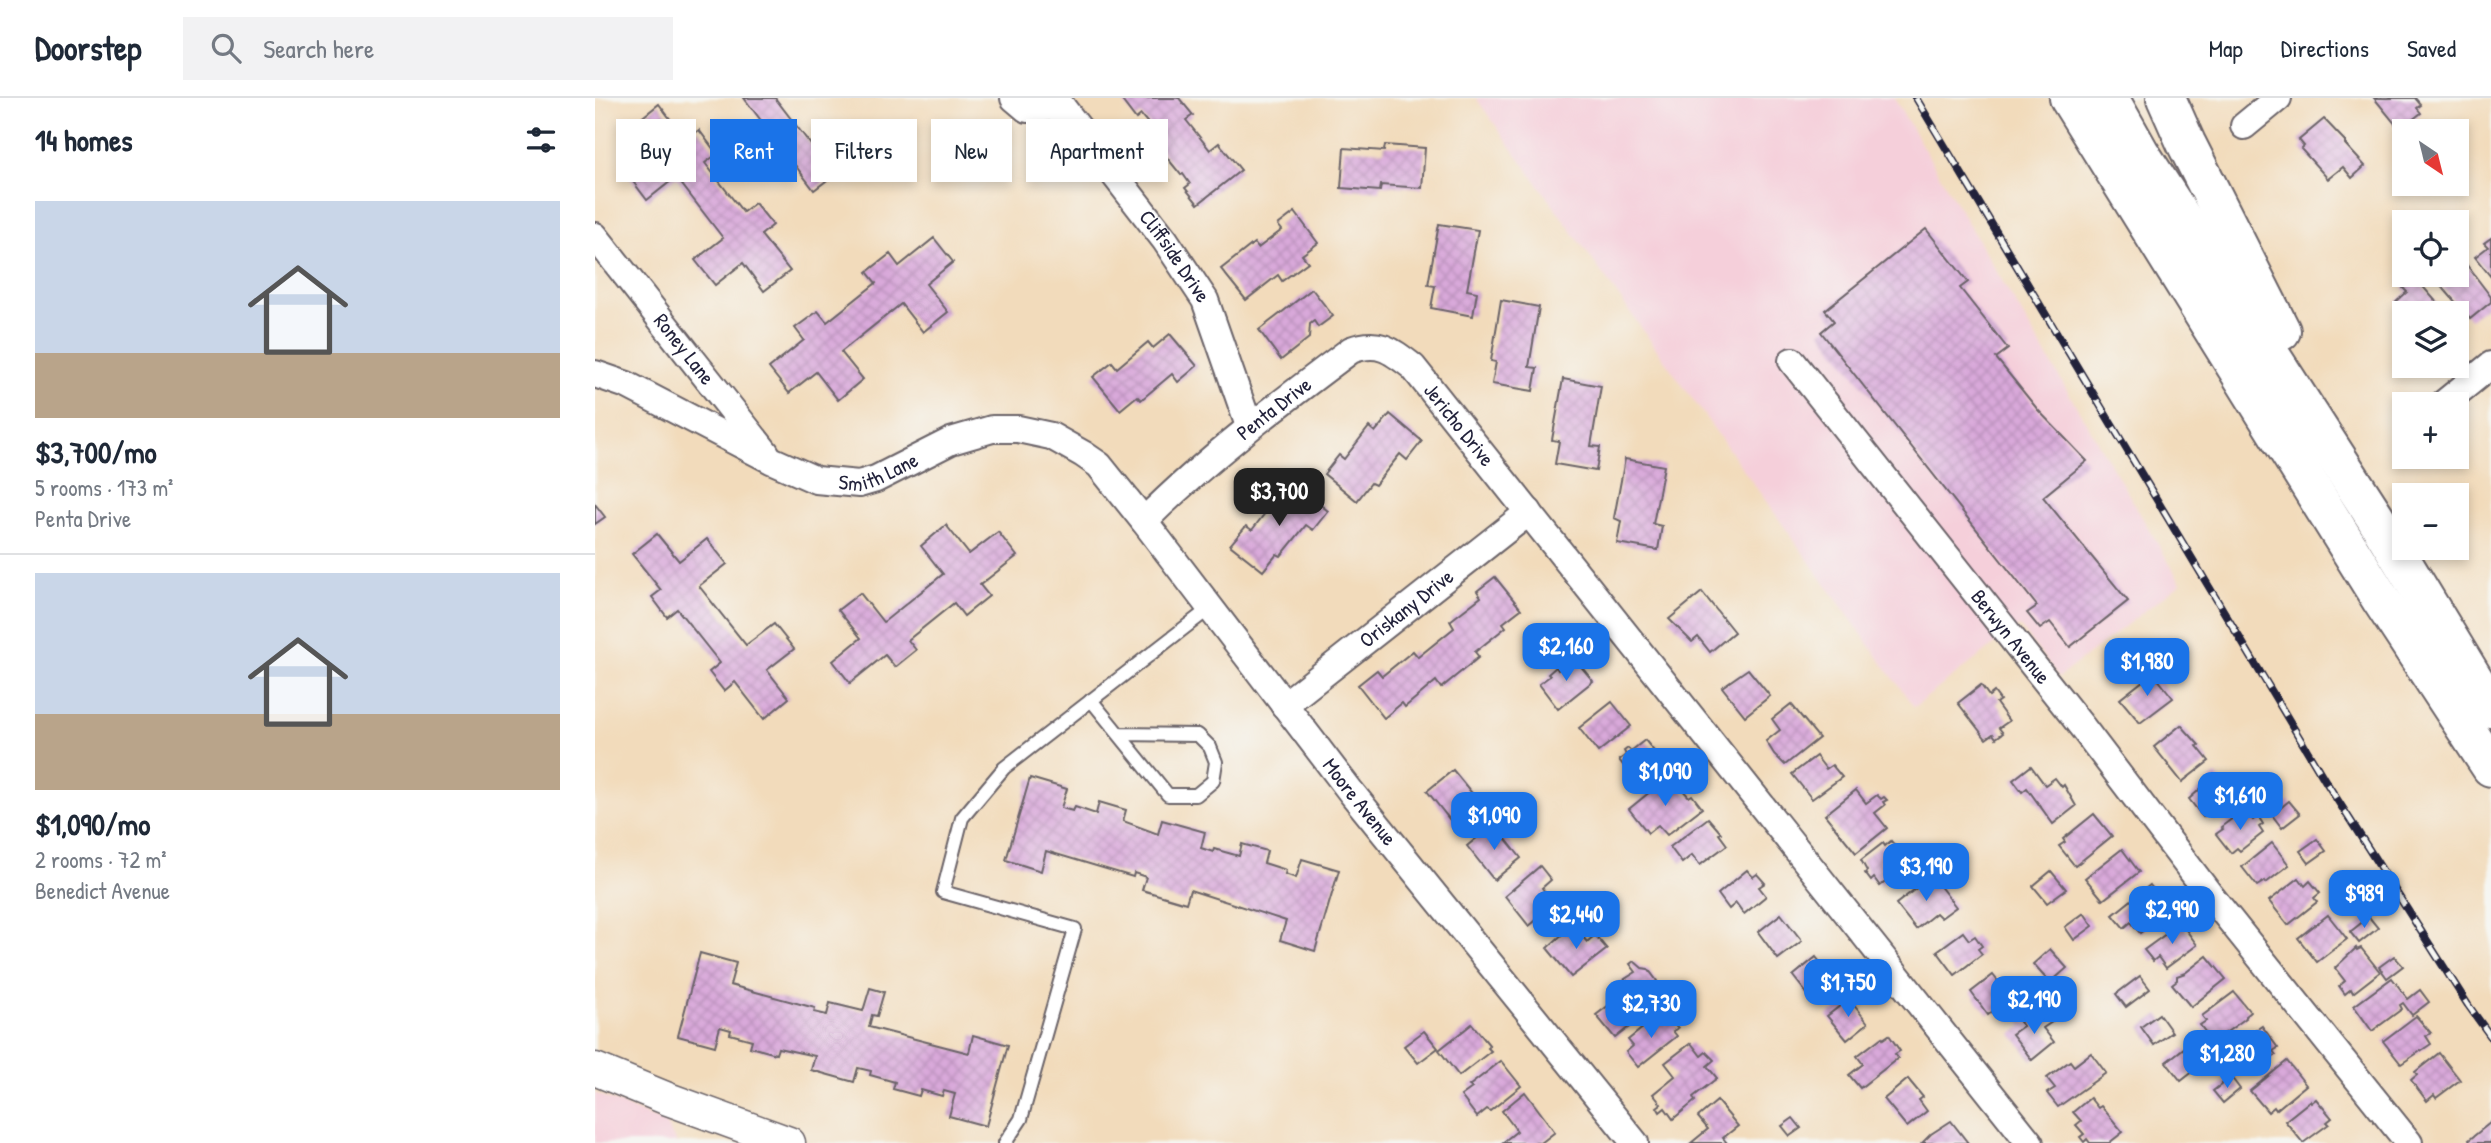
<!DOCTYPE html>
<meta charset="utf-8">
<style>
body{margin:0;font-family:"Patrick Hand",sans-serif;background:#f2f2f3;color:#1f2937;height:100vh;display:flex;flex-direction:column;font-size:26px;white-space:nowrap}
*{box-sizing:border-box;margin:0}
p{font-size:23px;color:#747a83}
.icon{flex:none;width:38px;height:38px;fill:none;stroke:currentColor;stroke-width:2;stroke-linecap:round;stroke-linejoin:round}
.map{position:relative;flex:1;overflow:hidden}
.drawer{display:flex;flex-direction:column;background:#fff;width:595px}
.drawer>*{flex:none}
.hud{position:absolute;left:21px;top:21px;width:665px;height:63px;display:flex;gap:14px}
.needle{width:46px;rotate:145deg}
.controls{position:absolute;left:1797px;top:21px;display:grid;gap:14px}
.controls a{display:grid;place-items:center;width:77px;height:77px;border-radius:0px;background:#fff;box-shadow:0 4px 10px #0003;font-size:35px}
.price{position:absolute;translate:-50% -60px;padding:0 16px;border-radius:14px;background:#1a73e8;color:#fff;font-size:23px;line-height:46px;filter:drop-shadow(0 2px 4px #0008)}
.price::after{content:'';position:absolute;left:50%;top:42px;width:21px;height:16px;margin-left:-10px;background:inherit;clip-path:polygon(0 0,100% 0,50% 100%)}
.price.active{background:#222;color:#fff}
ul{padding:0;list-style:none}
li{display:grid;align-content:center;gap:14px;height:371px;padding:0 35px}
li+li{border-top:2px solid #e0e1e3}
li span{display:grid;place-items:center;height:217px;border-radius:0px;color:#555}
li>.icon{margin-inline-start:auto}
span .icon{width:126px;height:126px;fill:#fffc;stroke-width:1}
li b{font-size:30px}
h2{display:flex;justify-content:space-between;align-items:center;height:84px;padding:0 35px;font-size:30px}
.chip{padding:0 24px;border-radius:0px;background:#fff;box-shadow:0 4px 10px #0003;font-size:24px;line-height:63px}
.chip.active{background:#1a73e8;color:#fff}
header{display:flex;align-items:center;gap:42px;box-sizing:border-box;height:98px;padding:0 35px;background:#fff;border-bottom:2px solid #e0e1e3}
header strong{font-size:33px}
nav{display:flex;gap:38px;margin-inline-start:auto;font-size:24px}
.search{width:490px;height:63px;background:#f2f2f3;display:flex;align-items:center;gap:18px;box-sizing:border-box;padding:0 24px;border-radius:0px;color:#747a83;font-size:26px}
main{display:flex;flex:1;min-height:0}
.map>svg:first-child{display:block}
.built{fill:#f5cfda}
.building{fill:url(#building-cross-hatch)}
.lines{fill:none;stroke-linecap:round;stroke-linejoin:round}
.service-casing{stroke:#6b6368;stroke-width:16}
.minor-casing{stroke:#6b6368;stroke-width:30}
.tertiary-casing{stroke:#6b6368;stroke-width:35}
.motorway-casing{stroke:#6b6368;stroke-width:42}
.service{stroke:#fff;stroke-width:12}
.minor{stroke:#fff;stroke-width:26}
.tertiary{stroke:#fff;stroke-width:32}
.motorway{stroke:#fff;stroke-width:38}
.rail-casing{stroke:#22223b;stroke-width:8}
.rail{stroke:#f6f6f2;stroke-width:5;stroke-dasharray:16;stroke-linecap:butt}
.labels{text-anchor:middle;stroke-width:5;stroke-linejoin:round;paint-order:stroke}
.street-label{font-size:21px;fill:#22223b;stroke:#f6f6f2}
</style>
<header>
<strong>Doorstep</strong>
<div class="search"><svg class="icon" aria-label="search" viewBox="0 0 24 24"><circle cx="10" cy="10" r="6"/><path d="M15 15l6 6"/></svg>Search here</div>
<nav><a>Map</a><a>Directions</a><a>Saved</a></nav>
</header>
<main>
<section class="drawer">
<h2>14 homes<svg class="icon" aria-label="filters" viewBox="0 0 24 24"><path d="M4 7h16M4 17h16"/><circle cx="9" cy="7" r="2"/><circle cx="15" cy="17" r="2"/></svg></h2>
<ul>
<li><span style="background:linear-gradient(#c9d6e8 70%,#b9a48a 0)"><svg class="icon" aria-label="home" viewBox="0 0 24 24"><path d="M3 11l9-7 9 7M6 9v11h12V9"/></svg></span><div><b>$3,700/mo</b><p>5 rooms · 173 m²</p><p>Penta Drive</p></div></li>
<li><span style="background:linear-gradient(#c9d6e8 65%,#b9a48a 0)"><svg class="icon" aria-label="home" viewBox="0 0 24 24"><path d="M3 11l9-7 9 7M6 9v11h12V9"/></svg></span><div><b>$1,090/mo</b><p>2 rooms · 72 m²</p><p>Benedict Avenue</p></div></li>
</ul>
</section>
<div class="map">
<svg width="1896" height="1045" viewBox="0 0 1896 1045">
<defs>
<pattern id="building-cross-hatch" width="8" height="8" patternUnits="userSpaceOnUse" patternTransform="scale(1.75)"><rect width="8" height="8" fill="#d9a9da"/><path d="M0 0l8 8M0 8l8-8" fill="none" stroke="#ba91bc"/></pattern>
</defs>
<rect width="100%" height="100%" fill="#f6f6f2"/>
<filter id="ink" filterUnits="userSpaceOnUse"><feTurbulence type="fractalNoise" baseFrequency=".0143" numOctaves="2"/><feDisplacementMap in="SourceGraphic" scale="14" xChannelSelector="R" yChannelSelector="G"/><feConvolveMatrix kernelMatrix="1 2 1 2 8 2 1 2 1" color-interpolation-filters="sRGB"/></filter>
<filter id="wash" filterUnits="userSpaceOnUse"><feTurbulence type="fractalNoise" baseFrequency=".00686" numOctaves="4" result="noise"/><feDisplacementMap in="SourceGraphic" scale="28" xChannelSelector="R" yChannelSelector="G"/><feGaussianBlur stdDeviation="1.57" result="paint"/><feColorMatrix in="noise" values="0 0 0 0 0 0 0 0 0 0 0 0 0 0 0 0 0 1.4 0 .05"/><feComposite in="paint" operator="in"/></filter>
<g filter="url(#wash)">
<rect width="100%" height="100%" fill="#f2dbbb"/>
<g class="built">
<polygon points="881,0 1299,0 1586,485 1464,579 1424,528 1319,609"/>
<polygon points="0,995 70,1025 82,1045 0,1045"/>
</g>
<g id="blocks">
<g class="building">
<polygon points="149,0 180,0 239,77 219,92"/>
<polygon points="525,0 584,0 598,17 591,22 615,52 624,45 646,72 603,106 590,90 595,86 588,76 586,77 560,45 566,41 546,17 541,21"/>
<polygon points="1779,0 1820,0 1826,7 1822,10 1826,15 1812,26 1808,22 1801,27"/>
<polygon points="64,6 91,42 104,32 122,56 110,65 148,114 160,105 178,127 166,137 195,173 169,193 148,165 120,187 100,162 128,140 81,79 52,102 33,77 61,54 39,26"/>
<polygon points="1729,21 1750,43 1750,46 1770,68 1757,80 1748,69 1733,81 1706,51 1709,48 1704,42"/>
<polygon points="790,47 830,50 827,90 786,87 785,93 746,90 749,50 789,53"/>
<polygon points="700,114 723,145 707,157 713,164 687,183 683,177 651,202 626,171 659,145 663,150 687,132 683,127"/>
<polygon points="844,126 883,132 872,192 882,194 878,218 836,210 840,188 833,187"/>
<polygon points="1331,131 1373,184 1365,190 1413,251 1401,260 1443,312 1492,363 1448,399 1533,503 1475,549 1455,524 1445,531 1432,515 1442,508 1226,234 1239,223 1230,212"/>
<polygon points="339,140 358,164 331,186 353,214 328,234 306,206 246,254 268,281 243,302 221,274 194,295 174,270 209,242 200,230 223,213 232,224 281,185 272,174 295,156 304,168"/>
<polygon points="1896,140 1896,179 1880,159 1893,149 1889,145"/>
<polygon points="1862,154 1896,199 1896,204 1875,221 1837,177 1862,177"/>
<polygon points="1816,183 1820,187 1824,184 1851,215 1810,215 1801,204 1812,194 1808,190"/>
<polygon points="717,191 738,218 723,229 719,223 715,226 714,240 686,262 664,232"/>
<polygon points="906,202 944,209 934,269 942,270 938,293 897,286 901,264 896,263"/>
<polygon points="575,236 602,268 583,284 577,276 546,302 542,298 525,312 498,279 517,264 522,270 553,244 558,250"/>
<polygon points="968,281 1006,288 996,348 1005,349 1001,373 960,366 964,343 957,342"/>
<polygon points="795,316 827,343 812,362 805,356 780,387 776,385 762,403 729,376 744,357 749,361 774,329 780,334"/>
<polygon points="1030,361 1069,368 1058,426 1067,428 1063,452 1022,445 1026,423 1019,420"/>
<polygon points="701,387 733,413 718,432 711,427 686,458 682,456 668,473 635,447 651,428 657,432 681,401 687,405"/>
<polygon points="0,406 10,419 0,426"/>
<polygon points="351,427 374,456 403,434 422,458 385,487 394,498 369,518 359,505 313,542 321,552 300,569 290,557 255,585 238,563 266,540 243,512 265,495 288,524 290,523 348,476 326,448"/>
<polygon points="62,436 84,463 112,441 132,466 104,488 151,547 179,526 199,551 172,572 194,600 169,621 140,584 129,593 114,574 125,565 82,511 72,519 57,499 66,492 37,456"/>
<polygon points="900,479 926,511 908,525 911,529 880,554 884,559 846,590 841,583 810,609 807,605 789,620 763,587 782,572 787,578 818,553 823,559 859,530 855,523 886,499 882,493"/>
<polygon points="1107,494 1139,534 1115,554 1103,539 1097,544 1074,521"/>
<polygon points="979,560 998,583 963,611 944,586 955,578 953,576 961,569 963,572"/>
<polygon points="1153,571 1175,598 1150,618 1127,589"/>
<polygon points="1558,575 1578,600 1545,625 1525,601"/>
<polygon points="1386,587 1394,598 1399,594 1405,602 1401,605 1414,623 1404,630 1408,635 1401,640 1398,636 1391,641 1363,605"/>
<polygon points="1017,604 1036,628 1003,654 984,630"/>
<polygon points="1196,606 1224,640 1190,667 1179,656 1171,643 1185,632 1177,621"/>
<polygon points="1586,627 1604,647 1602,648 1614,663 1587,684 1559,649"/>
<polygon points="1050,642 1071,668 1046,689 1024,662 1031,657 1029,653 1033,650 1036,653"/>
<polygon points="1221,658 1231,671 1237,667 1247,679 1217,701 1197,676"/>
<polygon points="1436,668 1450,687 1460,680 1467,689 1469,687 1481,708 1458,726 1432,690 1427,694 1418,682"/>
<polygon points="858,672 885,705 859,727 832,693"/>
<polygon points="1621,677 1629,687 1634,683 1639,689 1634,693 1640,699 1617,718 1614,714 1608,719 1594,701"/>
<polygon points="435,680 472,691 466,710 478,713 480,709 501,716 504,704 531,712 528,723 563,736 567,722 610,734 606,750 618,754 619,751 644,758 647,746 672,753 669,765 691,772 690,776 701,780 707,761 744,772 720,853 685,842 691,823 595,792 591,805 547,792 551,779 539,775 538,779 451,753 446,773 411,762"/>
<polygon points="1072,680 1083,692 1086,690 1094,699 1097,697 1107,710 1072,737 1063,727 1053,735 1034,711"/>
<polygon points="1261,692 1271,705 1282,697 1286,701 1289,699 1292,702 1288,704 1290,707 1280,715 1292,730 1261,755 1230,717"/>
<polygon points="1694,703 1705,716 1687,730 1677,717"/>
<polygon points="1650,711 1658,722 1663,718 1668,726 1664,729 1668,735 1645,753 1642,750 1636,755 1621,736 1628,731 1626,729"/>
<polygon points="1499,716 1517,738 1480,768 1464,748 1470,744 1468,741"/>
<polygon points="1113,720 1126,735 1124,736 1132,747 1105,767 1097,757 1087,765 1075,749"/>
<polygon points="899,726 926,760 899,782 872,748"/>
<polygon points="1722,741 1731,753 1714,765 1705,753"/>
<polygon points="1296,743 1305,754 1298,758 1308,771 1285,788 1279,780 1276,783 1270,775 1272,773 1266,762 1288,745 1290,748"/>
<polygon points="1677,745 1694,767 1671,785 1670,783 1662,788 1647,769"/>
<polygon points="1527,751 1544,774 1508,802 1490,780"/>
<polygon points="945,768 956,782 947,790 960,807 934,828 910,798"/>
<polygon points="1152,772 1158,779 1162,776 1170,785 1164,789 1171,798 1149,816 1141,805 1134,811 1123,796"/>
<polygon points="1456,773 1471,791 1452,805 1438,788"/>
<polygon points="1337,778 1361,809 1346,820 1341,815 1321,831 1301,806"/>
<polygon points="1704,780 1710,788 1715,783 1725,795 1719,800 1722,804 1693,827 1674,803"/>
<polygon points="1555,787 1574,811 1545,835 1536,824 1529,830 1518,817"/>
<polygon points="1489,815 1498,828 1479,842 1470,829"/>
<polygon points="1186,816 1207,843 1183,861 1163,834"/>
<polygon points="1733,817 1752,841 1722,864 1703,840"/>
<polygon points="1774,819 1783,830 1764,845 1755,834"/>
<polygon points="1586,825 1602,847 1571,870 1563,859 1558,863 1549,852"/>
<polygon points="978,827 992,844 1000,837 1012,851 976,879 952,850"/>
<polygon points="1368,834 1374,842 1380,838 1387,848 1383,851 1387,856 1360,877 1342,853"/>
<polygon points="1761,850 1762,852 1766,850 1785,874 1758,895 1756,891 1750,896 1744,888 1750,883 1740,870"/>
<polygon points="1455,851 1472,870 1455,885 1438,866"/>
<polygon points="105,855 141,865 135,887 220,910 219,914 232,917 235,905 268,913 275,890 289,894 282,918 277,917 274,929 374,955 378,937 413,947 391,1028 354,1018 360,996 349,993 347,998 326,992 324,998 298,991 300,984 275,977 276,973 263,970 259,984 216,972 220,958 183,950 181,956 155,949 157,942 135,936 136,932 125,929 120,948 83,938"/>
<polygon points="1612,858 1631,881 1596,909 1577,886 1582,882 1582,878 1590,875"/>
<polygon points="1799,858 1808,868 1792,880 1784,869"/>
<polygon points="1221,859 1241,884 1217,902 1198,878"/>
<polygon points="1039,863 1047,870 1053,871 1062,883 1060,885 1063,889 1059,892 1067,903 1020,940 1001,917 1022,901 1014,891 1041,874 1035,866"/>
<polygon points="1398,877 1410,892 1415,888 1420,894 1410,904 1412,907 1402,915 1399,912 1393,917 1376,894"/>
<polygon points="1545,878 1555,891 1531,909 1521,896"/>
<polygon points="1797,880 1813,901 1825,892 1834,904 1817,917 1808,905 1805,907 1807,911 1777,933 1759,908"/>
<polygon points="1639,894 1655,914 1650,918 1651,920 1618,944 1605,927 1611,923 1607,918"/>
<polygon points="1254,901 1273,925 1252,942 1232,918"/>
<polygon points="1450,915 1457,924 1448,930 1459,944 1437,962 1417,936 1428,928 1425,924 1429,921 1432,925"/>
<polygon points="1065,916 1071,924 1075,921 1083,930 1078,933 1082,938 1043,969 1031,954 1038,948 1033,942"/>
<polygon points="1564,916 1577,934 1559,947 1546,929"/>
<polygon points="1821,918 1836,935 1831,938 1836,946 1806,966 1788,943"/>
<polygon points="877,926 895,948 893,950 896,953 864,978 844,952"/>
<polygon points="1667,928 1683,950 1678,953 1681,957 1655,976 1651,970 1645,974 1638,966 1643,962 1635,950"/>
<polygon points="829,933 843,950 823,965 809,948"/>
<polygon points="1294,937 1305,953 1300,956 1303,960 1265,990 1254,977 1268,966 1262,958 1287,939 1288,941"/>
<polygon points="1096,945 1106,958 1111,954 1119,962 1112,968 1122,980 1098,999 1100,1003 1078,1021 1070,1010 1065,1014 1062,1009 1066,1006 1058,996 1080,978 1070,965"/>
<polygon points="1589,950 1604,969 1586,983 1571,964"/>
<polygon points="1496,955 1511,975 1463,1009 1452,995 1460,990 1452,980 1475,963 1479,968"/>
<polygon points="1844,955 1865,982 1841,1000 1839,997 1832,1003 1816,982 1822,977 1820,974"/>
<polygon points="906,963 926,988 895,1013 892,1011 882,1019 866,998 877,990 874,988"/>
<polygon points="1692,963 1711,987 1681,1012 1679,1009 1673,1014 1655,993"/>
<polygon points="1636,979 1645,991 1628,1005 1618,993"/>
<polygon points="1313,981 1328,999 1324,1002 1332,1013 1312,1029 1289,1001"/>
<polygon points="930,994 960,1034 946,1045 907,1045 922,1033 907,1013"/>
<polygon points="1495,1000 1503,1010 1506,1008 1528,1034 1514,1045 1495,1045 1492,1041 1489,1044 1485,1039 1489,1036 1481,1027 1486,1023 1478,1014"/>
<polygon points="1721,1001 1737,1020 1732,1024 1734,1026 1708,1045 1690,1023 1715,1003 1716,1005"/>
<polygon points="1122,1003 1143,1028 1128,1040 1132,1045 1096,1045 1113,1031 1103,1019"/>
<polygon points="1198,1020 1206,1030 1195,1038 1187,1028"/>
<polygon points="1356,1023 1373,1045 1327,1045 1336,1036"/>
<polygon points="1896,1024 1896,1045 1876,1045 1874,1042"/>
</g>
</g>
</g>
<g filter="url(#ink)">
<use href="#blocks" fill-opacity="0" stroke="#6b6368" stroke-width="2"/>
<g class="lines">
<defs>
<g id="service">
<polyline points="496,602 573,697 601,697 618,683 621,664 615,649 603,637 524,636"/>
<polyline points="410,1045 426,1021 480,831 348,794 367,720 409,670 615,510"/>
</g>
<g id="minor">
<polyline points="419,0 432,11 467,9"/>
<path id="s1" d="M467 9 570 142 610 202 654 328"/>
<polyline points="1649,28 1683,0"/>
<path id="s2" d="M0 138 171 355"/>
<path id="s3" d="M1197 263 1488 630 1615 797 1814 1045"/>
<path id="s4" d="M0 276 32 287 176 362 221 382 264 386 281 381 356 343 397 331H423L456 338 488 356 504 367 549 423 756 694 1040 1045"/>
<polyline points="1848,306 1896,267"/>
<path id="s5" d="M549 423C613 359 684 306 756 252 784 242 796 252 818 269L1435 1045"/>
<path id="s6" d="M689 607 934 414"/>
</g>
<polyline id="tertiary" points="0,971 73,1001 194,1045"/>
<g id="motorway">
<polyline points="1474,0 1785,500 1896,669"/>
<polyline points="1514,0 1545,55 1780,419 1896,610"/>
<polyline points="1571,0 1591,45 1686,233"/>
</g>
</defs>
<use href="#service" class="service-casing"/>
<use href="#minor" class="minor-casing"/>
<use href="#tertiary" class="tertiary-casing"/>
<use href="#motorway" class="motorway-casing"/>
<use href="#service" class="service"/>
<use href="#minor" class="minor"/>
<use href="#tertiary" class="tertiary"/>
<use href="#motorway" class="motorway"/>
<defs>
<polyline id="rail" points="1321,0 1731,684 1873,907 1896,939"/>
</defs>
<use href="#rail" class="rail-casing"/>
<use href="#rail" class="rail"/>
</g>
</g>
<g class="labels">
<g class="street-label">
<text dy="7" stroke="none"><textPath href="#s1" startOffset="187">Cliffside Drive</textPath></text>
<text dy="7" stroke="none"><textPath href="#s2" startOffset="144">Roney Lane</textPath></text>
<text dy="7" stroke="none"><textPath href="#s5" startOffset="172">Penta Drive</textPath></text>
<text dy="7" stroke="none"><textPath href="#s5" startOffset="411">Jericho Drive</textPath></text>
<text dy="7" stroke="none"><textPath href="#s4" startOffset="310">Smith Lane</textPath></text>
<text dy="7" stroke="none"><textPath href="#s6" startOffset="156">Oriskany Drive</textPath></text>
<text dy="7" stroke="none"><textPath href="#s3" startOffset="352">Berwyn Avenue</textPath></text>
<text dy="7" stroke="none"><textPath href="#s4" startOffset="975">Moore Avenue</textPath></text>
</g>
</g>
</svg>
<div class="controls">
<a><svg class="needle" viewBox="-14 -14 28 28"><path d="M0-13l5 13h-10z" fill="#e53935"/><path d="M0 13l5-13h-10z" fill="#747a83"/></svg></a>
<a><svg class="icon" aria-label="locate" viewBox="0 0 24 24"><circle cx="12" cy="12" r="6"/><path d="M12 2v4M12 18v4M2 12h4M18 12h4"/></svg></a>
<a><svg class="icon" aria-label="layers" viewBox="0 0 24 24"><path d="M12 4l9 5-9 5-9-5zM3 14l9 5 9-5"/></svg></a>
<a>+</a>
<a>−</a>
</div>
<b class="price active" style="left:684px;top:430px">$3,700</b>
<b class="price" style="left:971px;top:585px">$2,160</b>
<b class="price" style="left:1552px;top:600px">$1,980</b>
<b class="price" style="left:1070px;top:710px">$1,090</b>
<b class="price" style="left:1645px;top:734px">$1,610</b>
<b class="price" style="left:899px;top:754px">$1,090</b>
<b class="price" style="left:1331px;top:805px">$3,190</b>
<b class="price" style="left:1769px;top:832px">$989</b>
<b class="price" style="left:1577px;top:848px">$2,990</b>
<b class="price" style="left:981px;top:853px">$2,440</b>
<b class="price" style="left:1253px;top:921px">$1,750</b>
<b class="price" style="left:1439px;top:938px">$2,190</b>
<b class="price" style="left:1056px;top:942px">$2,730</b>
<b class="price" style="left:1632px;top:992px">$1,280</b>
<div class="hud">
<a class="chip">Buy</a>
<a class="chip active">Rent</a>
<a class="chip">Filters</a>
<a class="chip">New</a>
<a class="chip">Apartment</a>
</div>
</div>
</main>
